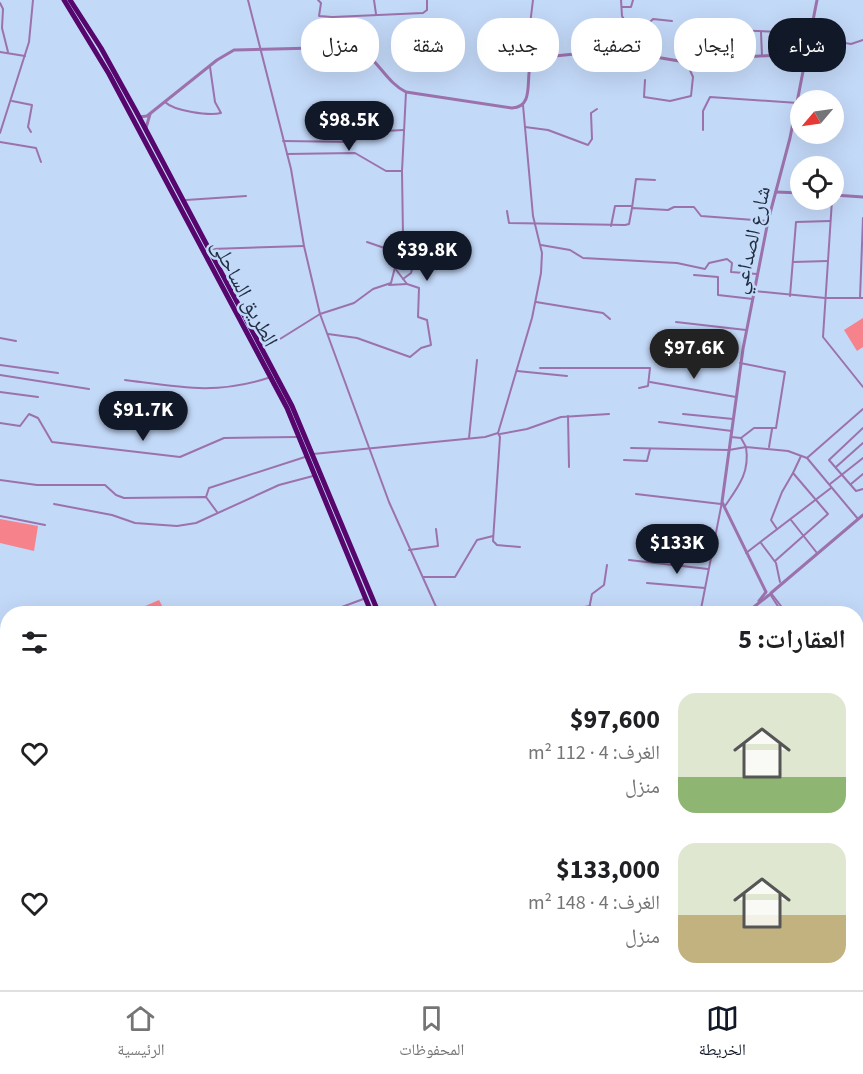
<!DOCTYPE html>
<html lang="ar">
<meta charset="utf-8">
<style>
body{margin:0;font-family:"Source Sans 3","Noto Naskh Arabic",sans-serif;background:#f6f6f6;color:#202124;direction:rtl;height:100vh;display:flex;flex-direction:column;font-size:22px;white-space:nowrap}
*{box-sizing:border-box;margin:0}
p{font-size:20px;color:#757577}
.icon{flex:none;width:33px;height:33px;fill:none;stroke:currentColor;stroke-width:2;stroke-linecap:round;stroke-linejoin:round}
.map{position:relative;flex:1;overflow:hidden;direction:ltr}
.side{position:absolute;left:0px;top:606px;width:864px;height:384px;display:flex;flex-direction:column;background:#fff;border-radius:24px 24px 0 0;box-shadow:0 6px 24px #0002;direction:rtl}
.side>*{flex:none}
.banner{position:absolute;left:18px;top:18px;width:828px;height:54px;direction:rtl;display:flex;gap:12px}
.needle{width:39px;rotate:241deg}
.controls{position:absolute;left:790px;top:90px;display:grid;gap:12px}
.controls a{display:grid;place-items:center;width:54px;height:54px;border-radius:50%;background:#fff;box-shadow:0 6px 24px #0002;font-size:30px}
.price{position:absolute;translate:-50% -51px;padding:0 14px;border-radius:21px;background:#111827;color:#fff;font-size:20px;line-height:39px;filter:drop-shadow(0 2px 3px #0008)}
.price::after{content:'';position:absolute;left:50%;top:36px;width:18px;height:14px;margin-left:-9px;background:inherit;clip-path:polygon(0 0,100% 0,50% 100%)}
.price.current{background:#222;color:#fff}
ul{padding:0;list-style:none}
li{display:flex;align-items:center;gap:18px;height:150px;padding:0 18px}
li span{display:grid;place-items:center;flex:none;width:168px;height:120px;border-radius:18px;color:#555}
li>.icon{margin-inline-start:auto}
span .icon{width:72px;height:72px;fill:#fffc;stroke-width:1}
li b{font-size:26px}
h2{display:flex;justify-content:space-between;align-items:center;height:72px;padding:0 18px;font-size:26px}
.chip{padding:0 21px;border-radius:24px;background:#fff;box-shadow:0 6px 24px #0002;font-size:21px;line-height:54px}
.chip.current{background:#111827;color:#fff}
.dock{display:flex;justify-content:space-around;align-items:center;height:84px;border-top:2px solid #e0e0e0;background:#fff;font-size:16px;color:#757577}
.dock a{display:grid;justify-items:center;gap:3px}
.dock .current{color:#111827}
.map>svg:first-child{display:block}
.built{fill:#b3cbed}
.grass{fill:#f6828b}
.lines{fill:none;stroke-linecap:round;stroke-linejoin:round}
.minor{stroke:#9c72ad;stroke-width:2}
.tertiary{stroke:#9c72ad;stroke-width:3}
.trunk{stroke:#56066c;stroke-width:5}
.labels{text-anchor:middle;stroke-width:5;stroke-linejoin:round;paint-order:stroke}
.street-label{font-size:21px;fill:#212f43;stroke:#c3d9f8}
</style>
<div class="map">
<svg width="863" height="990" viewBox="0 0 863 990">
<rect width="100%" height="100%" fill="#c3d9f8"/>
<polygon class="built" points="365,983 365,982 511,983 510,990 367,990"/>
<g class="grass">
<polygon points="863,318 863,347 857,351 844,330"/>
<polygon points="0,519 38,526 34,551 0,543"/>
<polygon points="159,600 166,613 141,613 143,607"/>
</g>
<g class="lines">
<g class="minor">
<polyline points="248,0 291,169 304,246 320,314 389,502 437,609"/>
<polyline points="318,0 321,3 319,16 332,17"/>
<polyline points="374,0 376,14"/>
<polyline points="621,0 622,16 629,28 632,52"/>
<polyline points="0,3 3,9 2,28 8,52"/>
<polyline points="622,7 631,7 633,0"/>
<polyline points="627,22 646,26 642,54"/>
<polyline points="503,23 502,39 528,45"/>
<polyline points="646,26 653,19 672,21"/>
<polyline points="761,32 762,56"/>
<polyline points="810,37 851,44 863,40"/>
<polyline points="336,47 333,17 423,13 427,10 427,0"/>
<polyline points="0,52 25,56"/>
<path d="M733 58C730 49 724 38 732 30L810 33"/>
<polyline points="529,66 527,49 533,0"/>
<polyline points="645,80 644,97 670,101 691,96 693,77 686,61"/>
<polyline points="12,101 32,105 28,127 31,132"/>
<path d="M165 102C174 111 209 116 221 113L215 102 210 67"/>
<polyline points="525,127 548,130 588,145 592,139 591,113 597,109"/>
<polyline points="703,130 703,111 710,97 798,103"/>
<polyline points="0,133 29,42 33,0"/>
<polyline points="283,141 354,142 363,132 404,130"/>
<polyline points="0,142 36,148 41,162"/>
<polyline points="287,154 355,153 386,171 402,171"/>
<polyline points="186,200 246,196"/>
<polyline points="832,200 823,337 863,387"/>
<polyline points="632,208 636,179 655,180"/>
<polyline points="507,211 509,223 625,225 629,224 632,208 668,210 674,207 694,207 701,216 768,221"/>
<polyline points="611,226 615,206 631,206"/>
<polyline points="367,242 399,253"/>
<polyline points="541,245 570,250 583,258 677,263 705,269 709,263 727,259 732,263 731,272 757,274"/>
<polyline points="211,249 304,246"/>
<polyline points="793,262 828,261"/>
<polyline points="694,275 718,277 718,295 753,299"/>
<polyline points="403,279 411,273 416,254 423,252 435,237"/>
<polyline points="389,285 407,284"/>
<polyline points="754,291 825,298 863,298"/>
<polyline points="790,296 796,222 830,221"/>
<polyline points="860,298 863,218"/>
<polyline points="536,302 603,313 610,319"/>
<polyline points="676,322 746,330"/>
<polyline points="328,334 357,338 410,357 421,348 431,345 427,320 418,317 419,288 407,284 394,267"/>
<polyline points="0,338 16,341"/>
<polyline points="264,349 320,314 354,303 373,289 391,283 403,236 402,171 406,92"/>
<polyline points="740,363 785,372 776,428 754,428 741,438"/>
<polyline points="0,365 58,373"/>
<polyline points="540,368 650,368 648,386 639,388"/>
<polyline points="517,371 567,376"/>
<polyline points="0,375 89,389"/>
<path d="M125 380C179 387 215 395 268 378"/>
<polyline points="650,382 736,397"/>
<polyline points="0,392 38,397"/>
<polyline points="683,414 733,419"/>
<polyline points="568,416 569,467"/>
<polyline points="659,422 732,431"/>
<polyline points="0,423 20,426 29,414 38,418 52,442 180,457 224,438 297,437"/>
<polyline points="863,428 829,460 856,491 863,489"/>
<polyline points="498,433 500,437 493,541 497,545 520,547"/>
<polyline points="500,434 527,429 561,417 609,414"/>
<polyline points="731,437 741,438 746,447 788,451 807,458 858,519"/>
<polyline points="469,438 477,360"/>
<polyline points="769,447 772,429"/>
<path d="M631 448 729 450 746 447C750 472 739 486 725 506"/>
<polyline points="313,454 485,437 498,433 532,318 541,273 542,253 533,216 523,105"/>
<polyline points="807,458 863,409"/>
<polyline points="624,460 647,461 650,449"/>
<polyline points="836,467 863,443"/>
<polyline points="0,480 37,485 105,485 116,495 124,498 206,497 217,512"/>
<polyline points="830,484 863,458"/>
<polyline points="851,484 863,474"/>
<polyline points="636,494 721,504"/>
<polyline points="206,497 209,488 305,457"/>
<polyline points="54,504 112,515 135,523 177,526 196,523 279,485 313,476"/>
<polyline points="0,516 45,525"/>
<polyline points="791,520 817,553"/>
<polyline points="777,529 771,520 782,492 793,473"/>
<polyline points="642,532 713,539"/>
<polyline points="761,543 776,563 780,582"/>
<polyline points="409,550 438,546 436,529"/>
<polyline points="746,553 831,488"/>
<polyline points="629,560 708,569"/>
<polyline points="775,561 828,514 793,473 801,456"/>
<polyline points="423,577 455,577 477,540 493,536"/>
<polyline points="647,583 705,588"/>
<polyline points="771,593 787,614"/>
<polyline points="770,594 783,614"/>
<polyline points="323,614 366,598"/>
<polyline points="409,614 437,609 475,614"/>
<polyline points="570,614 574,609 590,606"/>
<polyline points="588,614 592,594 604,585 607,565"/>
<polyline points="700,614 722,502"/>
<polyline points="856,696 863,703"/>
<polyline points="856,702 863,708"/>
<polyline points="0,814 8,844"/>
<polyline points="856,888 863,879"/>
<polyline points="856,955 862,957"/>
<polyline points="784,990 789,982"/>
</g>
<g class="tertiary">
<path d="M139 117 147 116 217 60 234 50 355 47C376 55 385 82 406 92L512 108C535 107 525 78 531 63L545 57 614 50 679 61 795 54 807 56"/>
<polyline points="146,128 150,114"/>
<polyline points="776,192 801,193"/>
<polyline points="834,195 863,197"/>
<polyline points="771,593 863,515"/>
<polyline points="759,601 766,592 722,502 743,349 768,221 790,138 817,0"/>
<polyline points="745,614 769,595"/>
<polyline points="0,930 8,932"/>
<polyline points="109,982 121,990"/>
<polyline points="117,982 128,990"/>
<polyline points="630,990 631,982"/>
</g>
<g class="trunk">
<polyline points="64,0 109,74 287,408 372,614"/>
<polyline points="70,0 101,48 137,113 292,406 379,614"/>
<polyline points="520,990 521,982"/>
<polyline points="526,990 526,982"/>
</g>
</g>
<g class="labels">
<g class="street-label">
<text transform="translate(751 240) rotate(-77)" y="7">شارع الصداعي</text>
<text transform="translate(245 293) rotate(62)" y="7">الطريق الساحلى</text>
</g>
</g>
</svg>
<div class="controls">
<a><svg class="needle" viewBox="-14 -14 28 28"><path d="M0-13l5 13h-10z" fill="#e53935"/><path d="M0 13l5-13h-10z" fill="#757577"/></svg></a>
<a><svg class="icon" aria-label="locate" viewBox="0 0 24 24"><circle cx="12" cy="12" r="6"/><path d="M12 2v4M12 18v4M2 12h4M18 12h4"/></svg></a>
</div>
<b class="price" style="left:349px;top:152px">$98.5K</b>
<b class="price" style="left:427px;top:282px">$39.8K</b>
<b class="price current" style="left:694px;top:380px">$97.6K</b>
<b class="price" style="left:143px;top:442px">$91.7K</b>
<b class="price" style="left:677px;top:575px">$133K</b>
<div class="banner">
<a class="chip current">شراء</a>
<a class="chip">إيجار</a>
<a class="chip">تصفية</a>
<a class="chip">جديد</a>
<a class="chip">شقة</a>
<a class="chip">منزل</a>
</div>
<section class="side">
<h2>العقارات: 5<svg class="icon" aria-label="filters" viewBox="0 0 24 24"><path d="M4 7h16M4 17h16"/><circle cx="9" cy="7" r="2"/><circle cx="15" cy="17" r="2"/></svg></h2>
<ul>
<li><span style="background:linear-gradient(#dfe7d0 70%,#8fb573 0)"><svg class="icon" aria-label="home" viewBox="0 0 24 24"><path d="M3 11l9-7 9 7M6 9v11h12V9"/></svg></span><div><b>$97,600</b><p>الغرف: 4 · 112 m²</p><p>منزل</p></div><svg class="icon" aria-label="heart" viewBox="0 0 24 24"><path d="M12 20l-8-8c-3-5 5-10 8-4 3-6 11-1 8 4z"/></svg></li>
<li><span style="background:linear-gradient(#dfe7d0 60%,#c2b280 0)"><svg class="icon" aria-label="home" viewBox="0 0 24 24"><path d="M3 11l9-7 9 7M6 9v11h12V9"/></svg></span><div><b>$133,000</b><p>الغرف: 4 · 148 m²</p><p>منزل</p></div><svg class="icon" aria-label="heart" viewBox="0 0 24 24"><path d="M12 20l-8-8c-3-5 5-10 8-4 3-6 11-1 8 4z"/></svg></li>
</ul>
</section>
</div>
<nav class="dock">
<a class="current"><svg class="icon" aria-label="map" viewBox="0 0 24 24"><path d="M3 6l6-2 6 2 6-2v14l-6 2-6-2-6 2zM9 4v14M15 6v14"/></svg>الخريطة</a>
<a><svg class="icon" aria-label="saved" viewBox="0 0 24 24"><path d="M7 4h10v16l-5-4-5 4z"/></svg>المحفوظات</a>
<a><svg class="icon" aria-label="home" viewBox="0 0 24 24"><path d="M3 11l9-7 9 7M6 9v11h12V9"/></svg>الرئيسية</a>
</nav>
